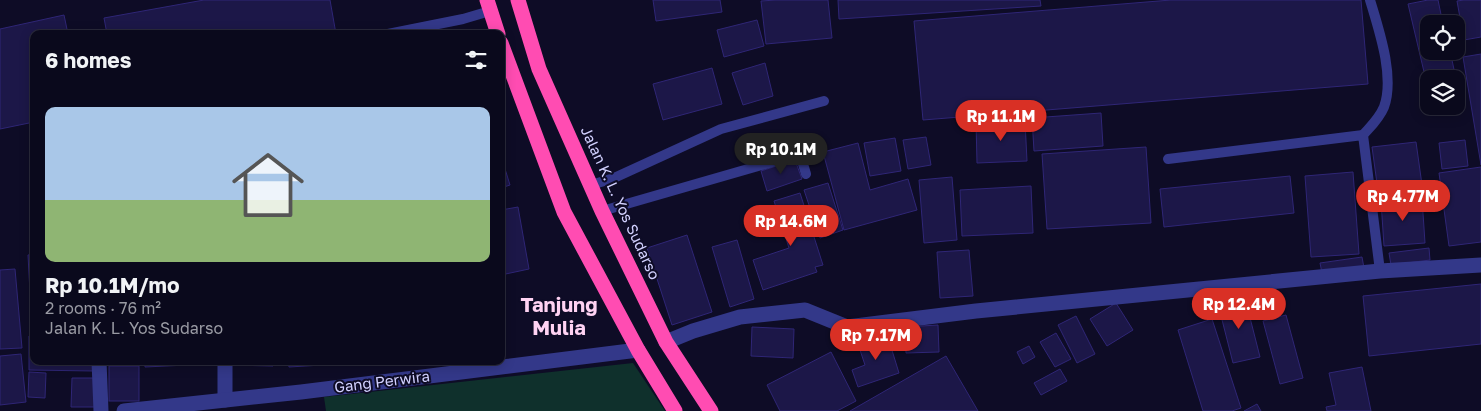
<!DOCTYPE html>
<meta charset="utf-8">
<style>
body{margin:0;font-family:"Golos Text",sans-serif;background:#131225;color:#f1f3f6;height:100vh;display:flex;flex-direction:column;font-size:19px;white-space:nowrap}
*{box-sizing:border-box;margin:0}
p{font-size:16px;color:#999aa3}
.icon{flex:none;width:28px;height:28px;fill:none;stroke:currentColor;stroke-width:2;stroke-linecap:round;stroke-linejoin:round}
.map{position:relative;flex:1;overflow:hidden}
.side{position:absolute;left:30px;top:30px;width:475px;height:335px;display:flex;flex-direction:column;background:#0a091c;border-radius:10px;box-shadow:0 2px 12px #0003,0 0 0 1px #2a2a3b}
.side>*{flex:none}
.buttons{position:absolute;left:1420px;top:15px;display:grid;gap:10px}
.buttons a{display:grid;place-items:center;width:45px;height:45px;border-radius:10px;background:#0a091c;box-shadow:0 2px 12px #0003,0 0 0 1px #2a2a3b;font-size:25px}
.price{position:absolute;translate:-50% -42px;padding:0 11px;border-radius:18px;background:#d93025;color:#fff;font-size:16px;line-height:32px;filter:drop-shadow(0 1px 2px #0008)}
.price::after{content:'';position:absolute;left:50%;top:30px;width:15px;height:11px;margin-left:-8px;background:inherit;clip-path:polygon(0 0,100% 0,50% 100%)}
.price.on{background:#222;color:#fff}
ul{padding:0;list-style:none}
li{display:grid;align-content:center;gap:10px;height:265px;padding:0 15px}
li+li{border-top:1px solid #2a2a3b}
li span{display:grid;place-items:center;height:155px;border-radius:10px;color:#555}
li>.icon{margin-inline-start:auto}
span .icon{width:90px;height:90px;fill:#fffc;stroke-width:1}
li b{font-size:21px}
h2{display:flex;justify-content:space-between;align-items:center;height:60px;padding:0 15px;font-size:21px}
.map>svg:first-child{display:block}
.green{fill:#0f302c}
.building{fill:#1c1748;stroke:#2f2676}
.lines{fill:none;stroke-linecap:round;stroke-linejoin:round}
.lane{stroke:#333889;stroke-width:10}
.street{stroke:#333889;stroke-width:15}
.highway{stroke:#ff4cb2;stroke-width:15}
.labels{text-anchor:middle;stroke-width:4;stroke-linejoin:round;paint-order:stroke}
.street-label{font-size:15px;fill:#d2d1ff;stroke:#0e0c26}
.district-label{font-size:20px;font-weight:bold;fill:#ffd3f3;stroke:#0e0c26}
</style>
<div class="map">
<svg width="1481" height="411" viewBox="0 0 1481 411">
<rect width="100%" height="100%" fill="#0e0c26"/>
<polygon class="green" points="633,363 665,411 326,411 324,397"/>
<g class="building">
<polygon points="204,0 330,0 336,34 107,34 104,18"/>
<polygon points="653,0 720,0 722,12 656,21"/>
<polygon points="776,0 828,0 832,38 766,44 761,1"/>
<polygon points="838,0 1040,0 1041,6 839,19"/>
<polygon points="1171,0 1361,0 1368,84 923,120 914,21"/>
<polygon points="1428,0 1438,0 1443,24 1429,24 1429,51 1450,51 1460,97 1456,98 1456,79 1429,79 1429,93 1408,4"/>
<polygon points="1464,0 1481,0 1481,37 1464,40 1457,1"/>
<polygon points="64,15 68,34 34,34 34,122 0,129 0,29"/>
<polygon points="757,20 764,46 724,57 717,30"/>
<polygon points="1481,54 1481,165 1463,57"/>
<polygon points="765,63 773,96 743,105 732,73"/>
<polygon points="712,68 722,104 663,120 653,84"/>
<polygon points="1101,113 1103,146 1034,151 1032,118"/>
<polygon points="1025,121 1027,161 977,163 976,122"/>
<polygon points="926,137 931,165 908,169 903,140"/>
<polygon points="895,138 901,171 870,176 864,143"/>
<polygon points="1465,140 1468,166 1442,169 1439,143"/>
<polygon points="1416,142 1423,192 1379,198 1372,147"/>
<polygon points="858,143 870,190 908,179 917,210 844,230 823,152"/>
<polygon points="1146,147 1151,223 1047,229 1042,154"/>
<polygon points="501,156 510,185 501,188"/>
<polygon points="795,160 802,179 767,191 761,171"/>
<polygon points="1481,167 1481,242 1449,246 1439,173"/>
<polygon points="1353,172 1359,254 1311,257 1305,176"/>
<polygon points="1290,176 1294,213 1164,227 1160,189"/>
<polygon points="952,177 957,240 924,243 919,180"/>
<polygon points="828,183 843,230 820,238 804,190"/>
<polygon points="1031,186 1033,233 962,236 960,190"/>
<polygon points="800,193 823,265 815,267 817,272 763,290 753,260 789,248 774,201"/>
<polygon points="1422,198 1425,243 1384,246 1381,201"/>
<polygon points="518,207 529,269 501,275 501,210"/>
<polygon points="687,235 712,312 672,325 647,248"/>
<polygon points="737,240 754,299 730,307 712,247"/>
<polygon points="1429,248 1430,260 1391,265 1389,253"/>
<polygon points="969,250 973,296 940,298 937,252"/>
<polygon points="34,254 34,331 32,331 28,255"/>
<polygon points="1362,257 1364,268 1322,273 1320,263"/>
<polygon points="15,269 22,348 0,349 0,270"/>
<polygon points="1481,284 1481,344 1369,356 1363,296"/>
<polygon points="1245,298 1260,357 1233,363 1218,304"/>
<polygon points="1116,303 1133,330 1107,346 1090,319"/>
<polygon points="1286,315 1303,378 1280,384 1263,321"/>
<polygon points="1076,316 1095,354 1077,363 1058,325"/>
<polygon points="1212,319 1241,408 1232,411 1203,411 1178,330"/>
<polygon points="938,325 939,352 906,353 905,327"/>
<polygon points="752,327 794,329 793,358 751,356"/>
<polygon points="1056,333 1071,359 1055,367 1040,342"/>
<polygon points="887,334 899,373 858,387 852,370 865,365 858,344"/>
<polygon points="29,336 34,336 34,361 94,361 94,371 29,370"/>
<polygon points="1029,346 1035,357 1023,364 1017,352"/>
<polygon points="831,352 856,401 837,411 780,411 767,385"/>
<polygon points="21,354 26,402 0,405 0,356"/>
<polygon points="946,356 978,411 850,411"/>
<polygon points="145,361 208,361 208,364 145,367"/>
<polygon points="230,361 273,361 273,366 230,365"/>
<polygon points="288,361 355,361 355,363 289,367"/>
<rect x="109" y="366" width="30" height="35"/>
<polygon points="1362,367 1371,411 1327,411 1326,407 1336,405 1329,373"/>
<polygon points="1060,369 1067,381 1041,395 1034,383"/>
<polygon points="29,372 46,373 45,398 28,397"/>
<polygon points="72,378 98,378 97,407 71,407"/>
<polygon points="1257,404 1261,411 1244,411"/>
</g>
<g class="lines">
<g class="lane">
<polyline points="388,34 463,19 490,11"/>
<path d="M1363 135C1371 126 1379 119 1384 107 1395 77 1379 30 1370 0"/>
<polyline points="1168,159 1363,135 1380,271"/>
<polyline points="591,185 614,178 721,129 824,101"/>
<polyline points="602,211 800,154 806,174"/>
</g>
<g class="street">
<polyline points="666,342 693,331 740,317 805,310 847,327 976,311 1380,271 1481,265"/>
<polyline points="99,361 101,411"/>
<polyline points="225,361 225,400"/>
<polyline points="124,411 301,392 638,350"/>
</g>
<g class="highway">
<polyline points="487,0 498,34"/>
<polyline points="518,0 539,69 602,211 666,342 711,411"/>
<polyline points="501,43 564,212 638,350 675,411"/>
</g>
</g>
<g class="labels">
<g class="street-label">
<text transform="translate(620 203) rotate(65)" y="5">Jalan K. L. Yos Sudarso</text>
<text transform="translate(382 382) rotate(-7)" y="5">Gang Perwira</text>
</g>
<g class="district-label">
<text x="559" y="312">Tanjung<tspan x="559" dy="23">Mulia</tspan></text>
</g>
</g>
</svg>
<div class="buttons">
<a><svg class="icon" aria-label="locate" viewBox="0 0 24 24"><circle cx="12" cy="12" r="6"/><path d="M12 2v4M12 18v4M2 12h4M18 12h4"/></svg></a>
<a><svg class="icon" aria-label="layers" viewBox="0 0 24 24"><path d="M12 4l9 5-9 5-9-5zM3 14l9 5 9-5"/></svg></a>
</div>
<b class="price" style="left:1001px;top:142px">Rp 11.1M</b>
<b class="price on" style="left:781px;top:175px">Rp 10.1M</b>
<b class="price" style="left:1403px;top:222px">Rp 4.77M</b>
<b class="price" style="left:791px;top:247px">Rp 14.6M</b>
<b class="price" style="left:1239px;top:330px">Rp 12.4M</b>
<b class="price" style="left:876px;top:361px">Rp 7.17M</b>
<section class="side">
<h2>6 homes<svg class="icon" aria-label="filters" viewBox="0 0 24 24"><path d="M4 7h16M4 17h16"/><circle cx="9" cy="7" r="2"/><circle cx="15" cy="17" r="2"/></svg></h2>
<ul>
<li><span style="background:linear-gradient(#a9c7e8 60%,#8fb573 0)"><svg class="icon" aria-label="home" viewBox="0 0 24 24"><path d="M3 11l9-7 9 7M6 9v11h12V9"/></svg></span><div><b>Rp 10.1M/mo</b><p>2 rooms · 76 m²</p><p>Jalan K. L. Yos Sudarso</p></div></li>
</ul>
</section>
</div>
